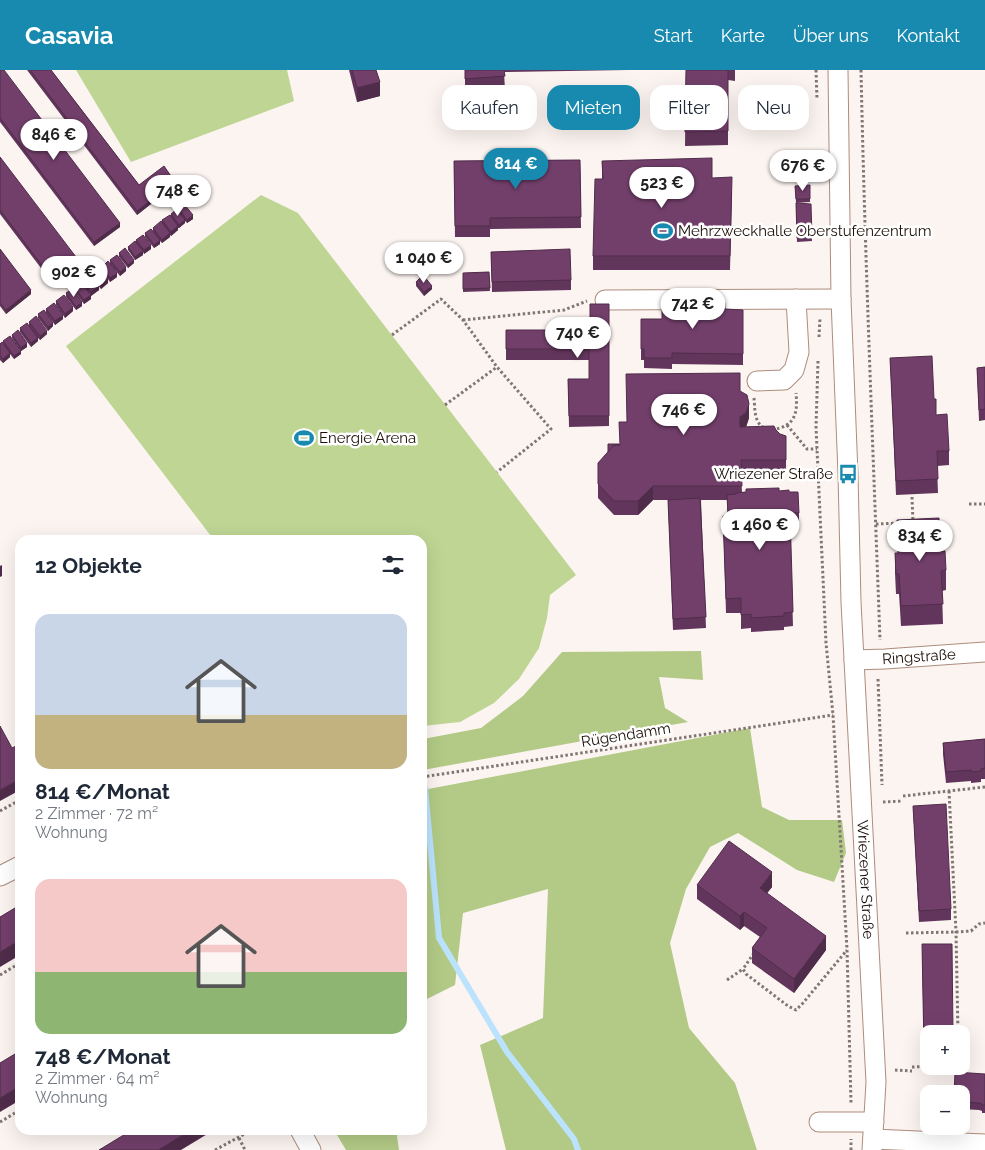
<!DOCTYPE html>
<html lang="de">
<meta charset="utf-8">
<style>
body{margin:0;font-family:Raleway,sans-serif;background:#f6f6f7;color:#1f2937;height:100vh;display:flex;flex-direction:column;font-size:19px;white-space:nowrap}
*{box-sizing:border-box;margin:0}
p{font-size:16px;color:#747a83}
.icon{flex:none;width:28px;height:28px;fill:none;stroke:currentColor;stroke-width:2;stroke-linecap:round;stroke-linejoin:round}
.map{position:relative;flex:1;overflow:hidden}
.panel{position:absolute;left:15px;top:465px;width:412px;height:600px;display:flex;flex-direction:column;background:#fff;border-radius:15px;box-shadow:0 5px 20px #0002}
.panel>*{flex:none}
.guide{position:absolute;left:442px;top:15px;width:468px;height:45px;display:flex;gap:10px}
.controls{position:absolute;left:920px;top:955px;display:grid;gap:10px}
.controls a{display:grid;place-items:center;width:50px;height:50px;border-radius:10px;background:#fff;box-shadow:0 5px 20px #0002;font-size:25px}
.price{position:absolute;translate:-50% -42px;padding:0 11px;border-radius:18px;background:#fff;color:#222;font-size:16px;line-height:32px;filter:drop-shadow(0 1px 2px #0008)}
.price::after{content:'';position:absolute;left:50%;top:30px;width:15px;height:11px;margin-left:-8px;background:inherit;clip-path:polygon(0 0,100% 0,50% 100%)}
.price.active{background:#198aaf;color:#fff}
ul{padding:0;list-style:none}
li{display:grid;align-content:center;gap:10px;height:265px;padding:0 20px}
li span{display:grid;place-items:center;height:155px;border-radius:15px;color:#555}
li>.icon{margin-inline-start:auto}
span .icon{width:90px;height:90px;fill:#fffc;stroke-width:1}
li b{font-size:21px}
h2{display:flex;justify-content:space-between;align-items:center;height:60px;padding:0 20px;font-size:21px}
.chip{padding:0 18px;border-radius:15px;background:#fff;box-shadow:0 5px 20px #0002;font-size:18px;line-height:45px}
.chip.active{background:#198aaf;color:#fff}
header{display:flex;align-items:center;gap:30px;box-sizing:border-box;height:70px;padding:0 25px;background:#198aaf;color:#fff}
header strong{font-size:24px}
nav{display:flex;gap:28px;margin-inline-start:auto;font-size:18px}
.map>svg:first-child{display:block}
.green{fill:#bed594}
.forest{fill:#b2ca86}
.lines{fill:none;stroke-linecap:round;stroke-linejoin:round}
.stream{stroke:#bbe3fe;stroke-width:6}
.minor-casing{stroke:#ae8c7c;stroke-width:21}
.path{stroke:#817671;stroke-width:3;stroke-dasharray:2.5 2.5;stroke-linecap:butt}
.minor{stroke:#fff;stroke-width:19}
.wall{fill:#62365c}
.shaded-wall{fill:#502c4b}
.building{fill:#723f6b;stroke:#502c4b}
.labels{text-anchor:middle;stroke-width:5;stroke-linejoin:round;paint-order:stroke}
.poi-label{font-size:15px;fill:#1b0f09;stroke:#fff;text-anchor:start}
.street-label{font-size:15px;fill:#1b0f09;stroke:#fff}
</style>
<header>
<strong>Casavia</strong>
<nav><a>Start</a><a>Karte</a><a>Über uns</a><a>Kontakt</a></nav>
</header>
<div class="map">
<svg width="985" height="1080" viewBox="0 0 985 1080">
<rect width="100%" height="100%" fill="#fcf4f0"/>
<g class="green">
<polygon points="76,0 287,0 294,31 131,92"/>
<polygon points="261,125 298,143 576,505 550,525 547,548 539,578 519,609 494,633 460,652 423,656 422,470 214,470 66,276"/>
</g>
<g class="forest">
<polygon points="701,581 703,610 659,607 665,638 688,652 423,700 423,669 481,658 523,626 562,582"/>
<polygon points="750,658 762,737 789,750 842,750 846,783 834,812 797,800 738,763 710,777 686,819 670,873 689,958 735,1013 757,1080 506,1080 480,975 543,948 548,819 463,843 455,915 423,931 423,720"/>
<polygon points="334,1060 398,1060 397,1066 399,1080 346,1080"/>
</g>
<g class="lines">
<polyline class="stream" points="425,718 439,868 507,982 574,1069 578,1080"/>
<defs>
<g id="minor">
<path id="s1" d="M838 0 841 229 848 404 851 532 876 1012 872 1080"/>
<polyline points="605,230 841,229"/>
<polyline points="757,311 784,310 794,300 799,282 796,229"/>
<path id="s2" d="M854 590 885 589 985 582"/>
<polyline points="0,806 20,796"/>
<polyline points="819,1052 874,1052"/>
<polyline points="300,1060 311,1080"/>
<polyline points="873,1069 985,1074"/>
</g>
</defs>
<use href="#minor" class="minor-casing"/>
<g class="path">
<polyline points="816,0 817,29"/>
<path d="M861 0C865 190 873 380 880 570"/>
<polyline points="463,250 564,240 587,231"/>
<polyline points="392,265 441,229 463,250 497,297 551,359 497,402"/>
<polyline points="819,267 820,248"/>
<polyline points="818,291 816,357 817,379 826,573 833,645 847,879 851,1033"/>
<path d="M754 328C755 339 754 352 764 358"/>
<polyline points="445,335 497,297"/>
<polyline points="787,355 807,379 817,379"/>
<path d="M772 360C795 356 798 344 796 323"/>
<polyline points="912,427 913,452"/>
<polyline points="969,434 985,434"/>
<polyline points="876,454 901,453"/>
<polyline points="878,609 882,715"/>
<polyline points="422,707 833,645"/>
<polyline points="949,721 956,862 958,964"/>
<polyline points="903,726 985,717"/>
<polyline points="883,732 903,731"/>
<polyline points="0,741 20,730"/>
<polyline points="906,863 956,862 971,861 979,854 985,853"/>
<polyline points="754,883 743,899 746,904 788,936 796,940 803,933 847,880"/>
<polyline points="0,905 20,893"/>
<polyline points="727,910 743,899"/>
<polyline points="959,996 961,1003 965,1005"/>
<polyline points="912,997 936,996"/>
<polyline points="895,1000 912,1001"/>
<polyline points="0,1052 20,1040"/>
<polyline points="239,1068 245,1080"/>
<polyline points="215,1080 252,1060"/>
<polyline points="851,1080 851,1069"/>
</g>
<use href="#minor" class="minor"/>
</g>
<g class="wall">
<polygon points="0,0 120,157 94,176 0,52"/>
<polygon points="27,0 51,0 139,115 175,115 137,145"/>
<polygon points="349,0 376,0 380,26 357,32"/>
<polygon points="465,0 628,0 504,2 505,20 465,23"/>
<polygon points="686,0 735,0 735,11 728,10 728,75 685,76"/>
<polygon points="0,87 76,190 50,210 0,144"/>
<polygon points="580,90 581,158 490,159 490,167 455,167 454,91"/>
<polygon points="602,91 712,108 732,122 730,200 593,200 593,186 602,109"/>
<polygon points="795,116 810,129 810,132 796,133"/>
<polygon points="796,133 812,167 812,171 797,172"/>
<polygon points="178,138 193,149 187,153 185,151 185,153 179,158 178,158 178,160 171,166 170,165 170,167 162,173 160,171 160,174 154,178 145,167 145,163 153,161 153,158 162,153 162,150 171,146 171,144 178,141"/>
<polygon points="136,170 151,179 144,184 143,182 143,185 135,190 128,180 128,177 136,173"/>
<polygon points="0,179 31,224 6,244 0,236"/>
<polygon points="491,182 571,210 571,220 492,222"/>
<polygon points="119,183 134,193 128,198 119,187"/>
<polygon points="110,190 126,201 120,206 110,194"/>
<polygon points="102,197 117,207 110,212 102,200"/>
<polygon points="489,202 490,221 463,222 463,203"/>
<polygon points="92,203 108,213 101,219 92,207"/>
<polygon points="82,211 99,220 91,226 91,229 84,234 74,221 74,217 82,214"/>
<polygon points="416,212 432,219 424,226 416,216"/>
<polygon points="66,223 82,236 76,240 66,227"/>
<polygon points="56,231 73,241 65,248 56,235"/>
<polygon points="609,234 609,356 569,357 568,309 589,309 589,290 506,290 506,260 590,260"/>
<polygon points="46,239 63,249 55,255 46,243"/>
<polygon points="725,239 743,240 743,295 672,294 672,299 644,298 644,290 641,290 641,249 662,249"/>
<polygon points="38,244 53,256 48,261 38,248"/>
<polygon points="29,252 47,264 40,270 38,268 38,271 31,277 20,262 20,258 29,255"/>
<polygon points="12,265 27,277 21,281 12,268"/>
<polygon points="3,271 21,284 14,289 10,284 10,287 3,293 0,290 0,274 3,274"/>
<polygon points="890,288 934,329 936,345 949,381 949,395 937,396 938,423 896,425"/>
<polygon points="985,297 985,350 979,351 977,298"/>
<polygon points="740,321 749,348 746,357 776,360 780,364 786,366 786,404 741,404 742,422 779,421 789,422 799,443 799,457 790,457 793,556 784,557 784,560 751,562 751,558 741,559 741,543 726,543 723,446 728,446 727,430 701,430 706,558 673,560 668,430 653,430 638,445 614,445 598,428 598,414 619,374"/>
<polygon points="897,450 940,481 946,500 946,520 942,521 943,554 901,556 899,524 896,524 895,503 895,483 898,483"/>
<polygon points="985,669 985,709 981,709 981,712 971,713 971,711 946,713 943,684 943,673"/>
<polygon points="913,736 951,839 951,850 919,852"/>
<polygon points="697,815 772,817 767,823 826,880 794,923 752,893 752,878 760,867 744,856 740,860 697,829"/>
<polygon points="922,874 929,964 929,990 924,990"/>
<polygon points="985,1004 985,1043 982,1043 982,1041 979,1040 961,1039 961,1024"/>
</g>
<g class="shaded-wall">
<polygon points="380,12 380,26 357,32 357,18"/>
<polygon points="175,112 175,115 137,145 137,141"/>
<polygon points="193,145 193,149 187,153 187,150"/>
<polygon points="185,150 185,153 179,158 179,155"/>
<polygon points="120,153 120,157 94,176 94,172"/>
<polygon points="178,156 178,160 171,166 171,162"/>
<polygon points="170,163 170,167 162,173 162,170"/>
<polygon points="160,170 160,174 154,178 154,175"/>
<polygon points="151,175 151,179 144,184 144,180"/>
<polygon points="143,181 143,185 135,190 135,187"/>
<polygon points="76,187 76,190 50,210 50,206"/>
<polygon points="134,190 134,193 128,198 128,195"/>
<polygon points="126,197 126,201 120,206 120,202"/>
<polygon points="117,203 117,207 110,212 110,208"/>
<polygon points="108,209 108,213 101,219 101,215"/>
<polygon points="99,216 99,220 91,226 91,222"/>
<polygon points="432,216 432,219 424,226 424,222"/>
<polygon points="31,220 31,224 6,244 6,240"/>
<polygon points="91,225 91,229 84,234 84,230"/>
<polygon points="82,232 82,236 76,240 76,237"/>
<polygon points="73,237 73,241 65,248 65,244"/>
<polygon points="63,245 63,249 55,255 55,251"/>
<polygon points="53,253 53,256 48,261 48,257"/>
<polygon points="47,261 47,264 40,270 40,266"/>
<polygon points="38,268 38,271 31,277 31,273"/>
<polygon points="27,273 27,277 21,281 21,278"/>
<polygon points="21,281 21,284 14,289 14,286"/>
<polygon points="10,283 10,287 3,293 3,289"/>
<polygon points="749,334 749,348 746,357 740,361 740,347"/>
<polygon points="653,416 653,430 638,445 638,431"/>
<polygon points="2,495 2,506 0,507 0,496"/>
<polygon points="20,709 20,720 0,731 0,720"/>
<polygon points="772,802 772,817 760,832 760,818"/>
<polygon points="744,842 744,856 740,860 740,846"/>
<polygon points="826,866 826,880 794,923 794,909"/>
<polygon points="20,870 20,885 0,897 0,882"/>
<polygon points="20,1016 20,1030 0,1042 0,1028"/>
<polygon points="191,1060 214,1060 181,1080 158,1080"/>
</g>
<g class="building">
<polygon points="0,0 4,0 120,153 94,172 0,48"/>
<polygon points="30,0 51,0 139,115 164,96 175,112 137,141"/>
<polygon points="352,0 376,0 380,12 357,18"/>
<polygon points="465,0 504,0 505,6 465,9"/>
<polygon points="686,0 728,0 728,61 685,62"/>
<polygon points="0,87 76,187 50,206 0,140"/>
<polygon points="712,88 712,108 732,107 730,186 593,186 595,109 603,109 602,91"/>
<polygon points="580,90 581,147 490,148 490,156 455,156 454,91"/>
<polygon points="810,115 810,129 796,129 795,116"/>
<polygon points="796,133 811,134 812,167 797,168"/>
<polygon points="184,134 193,145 187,150 178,138"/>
<polygon points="177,139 185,150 179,155 171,144"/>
<polygon points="170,145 178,156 171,162 162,150"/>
<polygon points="161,151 170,163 162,170 153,158"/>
<polygon points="151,159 160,170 154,175 145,163"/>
<polygon points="143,165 151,175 144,180 136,170"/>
<polygon points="135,171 143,181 135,187 128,177"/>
<polygon points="125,178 134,190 128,195 119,183"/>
<polygon points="0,179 31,220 6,240 0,233"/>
<polygon points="570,179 571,210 492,212 491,182"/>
<polygon points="117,185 126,197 120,202 110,190"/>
<polygon points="108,191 117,203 110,208 102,197"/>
<polygon points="100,198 108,209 101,215 92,203"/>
<polygon points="489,202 490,218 463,219 463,203"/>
<polygon points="90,205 99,216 91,222 82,211"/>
<polygon points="423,205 432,216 424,222 416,212"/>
<polygon points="81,212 91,225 84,230 74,217"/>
<polygon points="72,219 82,232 76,237 66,223"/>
<polygon points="64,225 73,237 65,244 56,231"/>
<polygon points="662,232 725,233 725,239 743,240 743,284 672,283 672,288 644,288 644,279 641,279 641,249 662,249"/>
<polygon points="54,233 63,245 55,251 46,239"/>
<polygon points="590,234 609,234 609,346 569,346 568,309 589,309 589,279 506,279 506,260 590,260"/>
<polygon points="44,240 53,253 48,257 38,244"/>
<polygon points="36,246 47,261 40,266 29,252"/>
<polygon points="27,253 38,268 31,273 20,258"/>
<polygon points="18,260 27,273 21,278 12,265"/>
<polygon points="10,266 21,281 14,286 3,271"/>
<polygon points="2,272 10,283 3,289 0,286 0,274"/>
<polygon points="932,286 934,329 936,329 936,345 947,344 949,381 937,381 938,409 896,411 890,288"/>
<polygon points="985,297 985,339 979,340 977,298"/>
<polygon points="740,303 740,321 747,325 749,334 746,343 740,347 740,357 774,356 776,360 780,364 786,366 786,390 741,390 742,416 653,416 638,431 614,431 598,414 598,393 614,375 620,375 619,352 627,352 626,304"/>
<polygon points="608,374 619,374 619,375 614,375 608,382"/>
<polygon points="779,418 779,421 789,420 789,422 798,422 799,443 790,443 793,542 784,543 784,546 751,548 751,544 741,545 741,528 726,529 723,446 728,446 727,425 736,424 736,423 746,422 746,419"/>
<polygon points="700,428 706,547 673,549 668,430"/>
<polygon points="939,448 940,481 945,481 946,500 941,501 943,534 901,536 899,504 896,504 895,483 898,483 897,450"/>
<polygon points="0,656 12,678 20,674 20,709 0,720"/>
<polygon points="985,669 985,698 981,699 981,701 971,702 971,700 946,702 943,673"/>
<polygon points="946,734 951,839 919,841 913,736"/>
<polygon points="729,771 772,802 760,818 826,866 794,909 752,878 767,858 744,842 740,846 697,815"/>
<polygon points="20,835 20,870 0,882 0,847"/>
<polygon points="922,874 952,874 953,964 929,964 929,979 924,979"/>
<polygon points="20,981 20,1016 0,1028 0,993"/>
<polygon points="955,1002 985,1004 985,1035 982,1035 982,1034 979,1033 961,1032 961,1024 954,1024"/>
<polygon points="132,1060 191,1060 158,1080 99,1080"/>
</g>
<defs>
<symbol id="stadium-bare" viewBox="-9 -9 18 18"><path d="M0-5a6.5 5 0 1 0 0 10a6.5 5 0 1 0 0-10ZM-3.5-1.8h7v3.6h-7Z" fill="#198aaf" stroke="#fff" stroke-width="2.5" paint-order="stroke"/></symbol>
<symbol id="bus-bare" viewBox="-9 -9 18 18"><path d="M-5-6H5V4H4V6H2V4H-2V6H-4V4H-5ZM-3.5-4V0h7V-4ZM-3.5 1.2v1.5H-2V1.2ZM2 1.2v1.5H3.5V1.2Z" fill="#198aaf" stroke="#fff" stroke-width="2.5" paint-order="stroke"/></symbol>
</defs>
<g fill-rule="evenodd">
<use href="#stadium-bare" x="649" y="147" width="28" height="28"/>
<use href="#stadium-bare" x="290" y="354" width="28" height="28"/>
<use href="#bus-bare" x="834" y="390" width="28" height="28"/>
</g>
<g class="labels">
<g class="poi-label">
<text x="678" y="166">Mehrzweckhalle Oberstufenzentrum</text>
<text x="319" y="373">Energie Arena</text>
<text x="833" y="409" text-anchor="end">Wriezener Straße</text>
</g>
<g class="street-label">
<text dy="5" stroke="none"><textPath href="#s2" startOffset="65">Ringstraße</textPath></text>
<text transform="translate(626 665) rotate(-9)" y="5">Rügendamm</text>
<text dy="5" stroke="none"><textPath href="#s1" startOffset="810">Wriezener Straße</textPath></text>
</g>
</g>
</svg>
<div class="controls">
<a>+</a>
<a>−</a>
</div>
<b class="price" style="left:54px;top:91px">846 €</b>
<b class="price active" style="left:516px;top:120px">814 €</b>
<b class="price" style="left:803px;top:122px">676 €</b>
<b class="price" style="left:662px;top:139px">523 €</b>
<b class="price" style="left:178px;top:147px">748 €</b>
<b class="price" style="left:424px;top:214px">1 040 €</b>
<b class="price" style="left:74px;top:228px">902 €</b>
<b class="price" style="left:693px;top:260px">742 €</b>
<b class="price" style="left:578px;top:289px">740 €</b>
<b class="price" style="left:684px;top:366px">746 €</b>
<b class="price" style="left:760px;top:481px">1 460 €</b>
<b class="price" style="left:920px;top:492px">834 €</b>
<div class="guide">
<a class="chip">Kaufen</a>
<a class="chip active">Mieten</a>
<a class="chip">Filter</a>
<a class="chip">Neu</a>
</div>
<section class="panel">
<h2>12 Objekte<svg class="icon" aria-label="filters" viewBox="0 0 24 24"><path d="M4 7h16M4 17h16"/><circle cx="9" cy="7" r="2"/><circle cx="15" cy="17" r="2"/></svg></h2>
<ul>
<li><span style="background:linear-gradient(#c9d6e8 65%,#c2b280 0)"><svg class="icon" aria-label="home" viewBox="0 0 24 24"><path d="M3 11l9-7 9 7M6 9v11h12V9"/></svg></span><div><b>814 €/Monat</b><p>2 Zimmer · 72 m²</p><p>Wohnung</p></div></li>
<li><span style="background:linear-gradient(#f6c9c9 60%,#8fb573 0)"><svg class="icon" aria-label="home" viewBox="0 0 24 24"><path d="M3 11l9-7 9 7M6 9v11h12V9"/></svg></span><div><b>748 €/Monat</b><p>2 Zimmer · 64 m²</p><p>Wohnung</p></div></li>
</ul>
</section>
</div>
